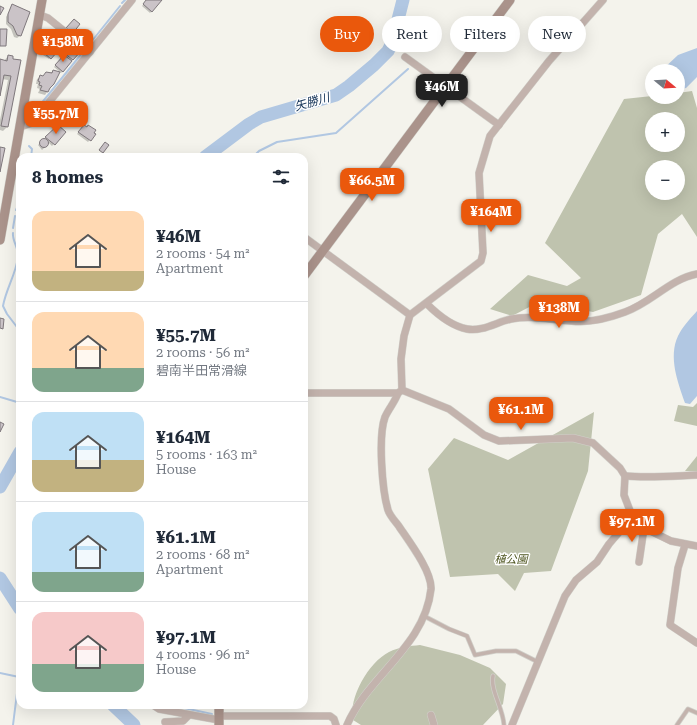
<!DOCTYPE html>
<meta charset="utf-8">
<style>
body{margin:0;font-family:"Roboto Serif","Noto Sans JP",serif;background:#f6f6f7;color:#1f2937;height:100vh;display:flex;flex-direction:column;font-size:15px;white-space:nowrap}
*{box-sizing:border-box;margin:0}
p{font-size:13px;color:#747a83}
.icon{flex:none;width:22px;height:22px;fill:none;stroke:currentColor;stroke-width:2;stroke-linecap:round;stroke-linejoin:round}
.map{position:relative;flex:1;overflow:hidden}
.panel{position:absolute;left:16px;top:153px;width:292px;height:556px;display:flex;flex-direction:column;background:#fff;border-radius:12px;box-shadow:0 4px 16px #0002}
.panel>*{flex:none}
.top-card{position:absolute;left:320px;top:16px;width:317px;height:36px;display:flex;gap:8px}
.needle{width:26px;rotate:108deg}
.fabs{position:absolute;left:645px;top:64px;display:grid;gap:8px}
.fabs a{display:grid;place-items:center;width:40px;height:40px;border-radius:50%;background:#fff;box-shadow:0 4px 16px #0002;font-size:20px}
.price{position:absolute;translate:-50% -34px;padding:0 9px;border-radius:8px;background:#ea580c;color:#fff;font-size:13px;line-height:26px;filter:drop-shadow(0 1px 2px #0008)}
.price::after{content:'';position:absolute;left:50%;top:24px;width:12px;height:9px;margin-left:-6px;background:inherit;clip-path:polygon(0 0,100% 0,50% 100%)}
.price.on{background:#222;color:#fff}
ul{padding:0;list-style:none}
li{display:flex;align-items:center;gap:12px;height:100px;padding:0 16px}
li+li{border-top:1px solid #e0e1e3}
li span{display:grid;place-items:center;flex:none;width:112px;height:80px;border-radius:12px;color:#555}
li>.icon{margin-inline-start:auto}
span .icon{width:48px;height:48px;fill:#fffc;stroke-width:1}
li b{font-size:17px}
h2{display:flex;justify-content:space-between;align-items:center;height:48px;padding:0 16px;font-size:17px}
.pill{padding:0 14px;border-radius:18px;background:#fff;box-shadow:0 4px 16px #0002;font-size:14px;line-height:36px}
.pill.on{background:#ea580c;color:#fff}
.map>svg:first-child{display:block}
.green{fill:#bfc3ae;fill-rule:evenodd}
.water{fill:#b1c7e2}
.shadow{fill:#0003}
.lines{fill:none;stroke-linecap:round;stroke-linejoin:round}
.stream{stroke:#b1c7e2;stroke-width:2}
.river{stroke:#b1c7e2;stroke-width:13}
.building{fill:#cac3c7;stroke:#7f787c}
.lane-casing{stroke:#d1d0ca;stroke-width:5}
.street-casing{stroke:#d1d0ca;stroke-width:8}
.secondary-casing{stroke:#d1d0ca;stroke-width:10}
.lane{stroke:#c3b3ad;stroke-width:3.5}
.street{stroke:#c3b3ad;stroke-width:7}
.secondary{stroke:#aa938b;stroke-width:9}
.labels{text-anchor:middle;stroke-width:3;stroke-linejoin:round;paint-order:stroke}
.park-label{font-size:11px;font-style:italic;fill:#505722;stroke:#fff}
.water-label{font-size:12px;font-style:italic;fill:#133257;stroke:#fff}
</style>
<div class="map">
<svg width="697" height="725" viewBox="0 0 697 725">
<rect width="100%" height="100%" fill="#f4f3ec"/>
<g class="green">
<path d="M692 91 697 108V237L682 214 658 234 641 295 593 312 539 302 512 316 490 309 528 275 567 286 581 278 545 243 624 99 652 96V97H678V93ZM652 119H678V145H652ZM652 167H678V193H652Z"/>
<polygon points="697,403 697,426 674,421 678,405 693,407"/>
<polygon points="594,412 588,471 551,571 524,573 515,591 498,574 450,577 428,469 454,438 508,460"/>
<polygon points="697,456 697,471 685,471"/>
<path d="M420 645 460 655 490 668 506 684 503 704 483 725H361L353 720C348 698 369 662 389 652 399 647 410 646 420 645Z"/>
</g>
<g class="water">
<polygon points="697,48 697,77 686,88 678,90 678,71 661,71 678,55"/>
<path d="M697 311V396L690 404 685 403C678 383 668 357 678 336 682 327 691 318 697 311Z"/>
</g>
<g class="shadow">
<polygon points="147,0 161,0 150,13 142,6"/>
<polygon points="12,6 20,36 17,38 14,37 11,29 6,24 6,17"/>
<polygon points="59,35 57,50 49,59 43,55 50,47 52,49 53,47 51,45"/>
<polygon points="68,50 73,60 61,73 54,67"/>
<polygon points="8,56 11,60 20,61 7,127 3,131 0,130 0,120 8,80 2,79 0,91 0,60 4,61"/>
<polygon points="54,71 47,92 45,95 38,93 40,89 37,88 38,84 36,84 37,79"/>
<polygon points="56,111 58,113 71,112 63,122 53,114"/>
<polygon points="58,126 65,132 52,146 49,143 42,150 38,145"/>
<polygon points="80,130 93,133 95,134 88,142 77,134"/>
</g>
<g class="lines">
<g class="stream">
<polyline points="122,3 125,0"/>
<polyline points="88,46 120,6"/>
<polyline points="32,115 83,52"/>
<polyline points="29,146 32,149 31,157"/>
<polyline points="253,157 259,151 277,142 336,133 408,69"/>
<polyline points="16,210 20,200"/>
<polyline points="13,228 15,216"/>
<path d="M13 233C12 241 19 248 18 257 16 274 6 289 3 306L7 314 20 331"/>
<polyline points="0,397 17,402"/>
<polyline points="0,673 19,677 13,725"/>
<polyline points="170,705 212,714"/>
</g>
<g class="river">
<polyline points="205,157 249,124 261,117 336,95 349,86 374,65 388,51 392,43 403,0"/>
<polyline points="0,487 20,452"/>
<polyline points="0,578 20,609"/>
<polyline points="113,705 134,725"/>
</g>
</g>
<g class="building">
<polygon points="146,0 162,0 152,12 143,4"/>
<polygon points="12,4 30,12 21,36 17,35 13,26 8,22 8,14"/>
<polygon points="0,6 4,8 0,15"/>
<polygon points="74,19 80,24 73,33 66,28"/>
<polygon points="0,29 7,29 6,46 0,46"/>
<polygon points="60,32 68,38 58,51 53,47 54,45 52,43"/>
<polygon points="75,44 82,50 73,60 64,53 68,48 70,50"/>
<polygon points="50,46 57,52 51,59 44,53"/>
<polygon points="8,55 13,56 13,59 21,60 8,127 1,126 11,76 4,75 0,96 0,59 7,61"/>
<polygon points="64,55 72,61 63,72 55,65"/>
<polygon points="53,70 60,72 54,84 50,88 48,92 40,90 42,86 39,85 40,82 38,81 40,75 43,76 46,72 52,73"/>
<polygon points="64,104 73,112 65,121 54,112 55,110 58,112"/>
<polygon points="58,125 66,132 55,145 45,137"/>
<polygon points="84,125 87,127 88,125 96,130 94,133 96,134 91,141 78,132"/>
<circle cx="44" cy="143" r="4.5"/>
<polygon points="105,142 109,145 103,153 99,150"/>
<polygon points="0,147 5,148 0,172"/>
<polygon points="0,318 4,319 3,329 0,328"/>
<polygon points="0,422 4,424 0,432"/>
</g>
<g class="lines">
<defs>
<g id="lane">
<polyline points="424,616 449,629 467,636 475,655 496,651 516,651 538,662"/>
<path d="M493 676C490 690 503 708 504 725"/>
<polyline points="677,725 688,709 697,713"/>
</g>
<g id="street">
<polyline points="40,15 48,18 90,52"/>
<polyline points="405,57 499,125"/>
<polyline points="20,127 32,123 132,0"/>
<polyline points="304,237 410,315"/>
<path d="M427 304C438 315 451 326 467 329 482 332 497 322 511 319 532 315 551 320 572 321 589 323 609 318 625 312 651 303 670 279 697 274"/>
<polyline points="402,390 449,409 484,435 499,441 573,438 593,443 620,468 625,476 624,495 632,516 632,522"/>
<polyline points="304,393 398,393 402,390 401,359 404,336 410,315 481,261 483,253 479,173 490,136 549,61 603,0"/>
<path d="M625 476C649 478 673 476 697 475"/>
<polyline points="632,522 671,541 697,546"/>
<polyline points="685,545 678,568 670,625 697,643"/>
<polyline points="639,562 644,528"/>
<polyline points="153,705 159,709 219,720"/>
<polyline points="431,715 434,725"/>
<polyline points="219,716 330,716 334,719 336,725"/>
<polyline points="165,722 183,721 189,715"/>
<path d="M347 725C368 676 425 646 431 589 432 571 408 540 398 525 395 521 390 516 388 510 382 490 378 436 385 417 389 408 395 402 398 393"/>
<polyline points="512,725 565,596 576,580 597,562 609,544 621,530 632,522"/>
</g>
<g id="secondary">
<polyline points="0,240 42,0"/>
<polyline points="304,276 510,0"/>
<polyline points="219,705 219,725"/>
</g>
</defs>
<use href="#lane" class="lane-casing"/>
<use href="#street" class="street-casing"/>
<use href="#secondary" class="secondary-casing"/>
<use href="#lane" class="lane"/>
<use href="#street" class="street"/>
<use href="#secondary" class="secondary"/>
</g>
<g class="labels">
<g class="park-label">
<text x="511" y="563">植公園</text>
</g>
<g class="water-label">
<text transform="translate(312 102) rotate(-16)" y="4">矢勝川</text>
</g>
</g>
</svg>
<div class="fabs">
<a><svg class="needle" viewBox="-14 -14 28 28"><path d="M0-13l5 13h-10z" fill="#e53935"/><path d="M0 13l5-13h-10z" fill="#747a83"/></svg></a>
<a>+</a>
<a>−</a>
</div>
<b class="price" style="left:63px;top:63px">¥158M</b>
<b class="price on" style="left:442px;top:108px">¥46M</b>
<b class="price" style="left:56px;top:135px">¥55.7M</b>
<b class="price" style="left:372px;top:202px">¥66.5M</b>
<b class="price" style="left:491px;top:233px">¥164M</b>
<b class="price" style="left:559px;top:329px">¥138M</b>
<b class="price" style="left:521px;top:431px">¥61.1M</b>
<b class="price" style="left:632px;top:543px">¥97.1M</b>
<div class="top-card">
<a class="pill on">Buy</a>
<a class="pill">Rent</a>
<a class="pill">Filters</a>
<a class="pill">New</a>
</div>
<section class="panel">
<h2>8 homes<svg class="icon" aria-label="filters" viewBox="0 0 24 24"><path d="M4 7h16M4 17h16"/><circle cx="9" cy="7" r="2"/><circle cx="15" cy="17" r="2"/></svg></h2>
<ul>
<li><span style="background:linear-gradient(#ffd9b3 75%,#c2b280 0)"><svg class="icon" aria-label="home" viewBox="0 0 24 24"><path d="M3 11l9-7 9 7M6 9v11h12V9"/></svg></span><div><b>¥46M</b><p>2 rooms · 54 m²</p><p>Apartment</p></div></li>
<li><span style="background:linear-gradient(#ffd9b3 70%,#7fa58c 0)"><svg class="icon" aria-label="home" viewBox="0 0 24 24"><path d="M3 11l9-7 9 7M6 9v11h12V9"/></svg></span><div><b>¥55.7M</b><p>2 rooms · 56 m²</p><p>碧南半田常滑線</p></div></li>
<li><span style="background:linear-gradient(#bfe0f5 60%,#c2b280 0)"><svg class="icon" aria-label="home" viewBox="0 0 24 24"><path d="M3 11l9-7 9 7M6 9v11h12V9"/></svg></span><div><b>¥164M</b><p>5 rooms · 163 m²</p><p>House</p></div></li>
<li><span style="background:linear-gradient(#bfe0f5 75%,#7fa58c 0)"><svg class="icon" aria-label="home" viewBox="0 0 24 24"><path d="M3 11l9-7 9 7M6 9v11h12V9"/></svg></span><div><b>¥61.1M</b><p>2 rooms · 68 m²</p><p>Apartment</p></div></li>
<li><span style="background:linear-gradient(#f6c9c9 65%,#7fa58c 0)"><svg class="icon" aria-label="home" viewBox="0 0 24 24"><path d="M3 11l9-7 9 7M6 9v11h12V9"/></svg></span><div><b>¥97.1M</b><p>4 rooms · 96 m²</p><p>House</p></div></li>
</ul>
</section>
</div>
